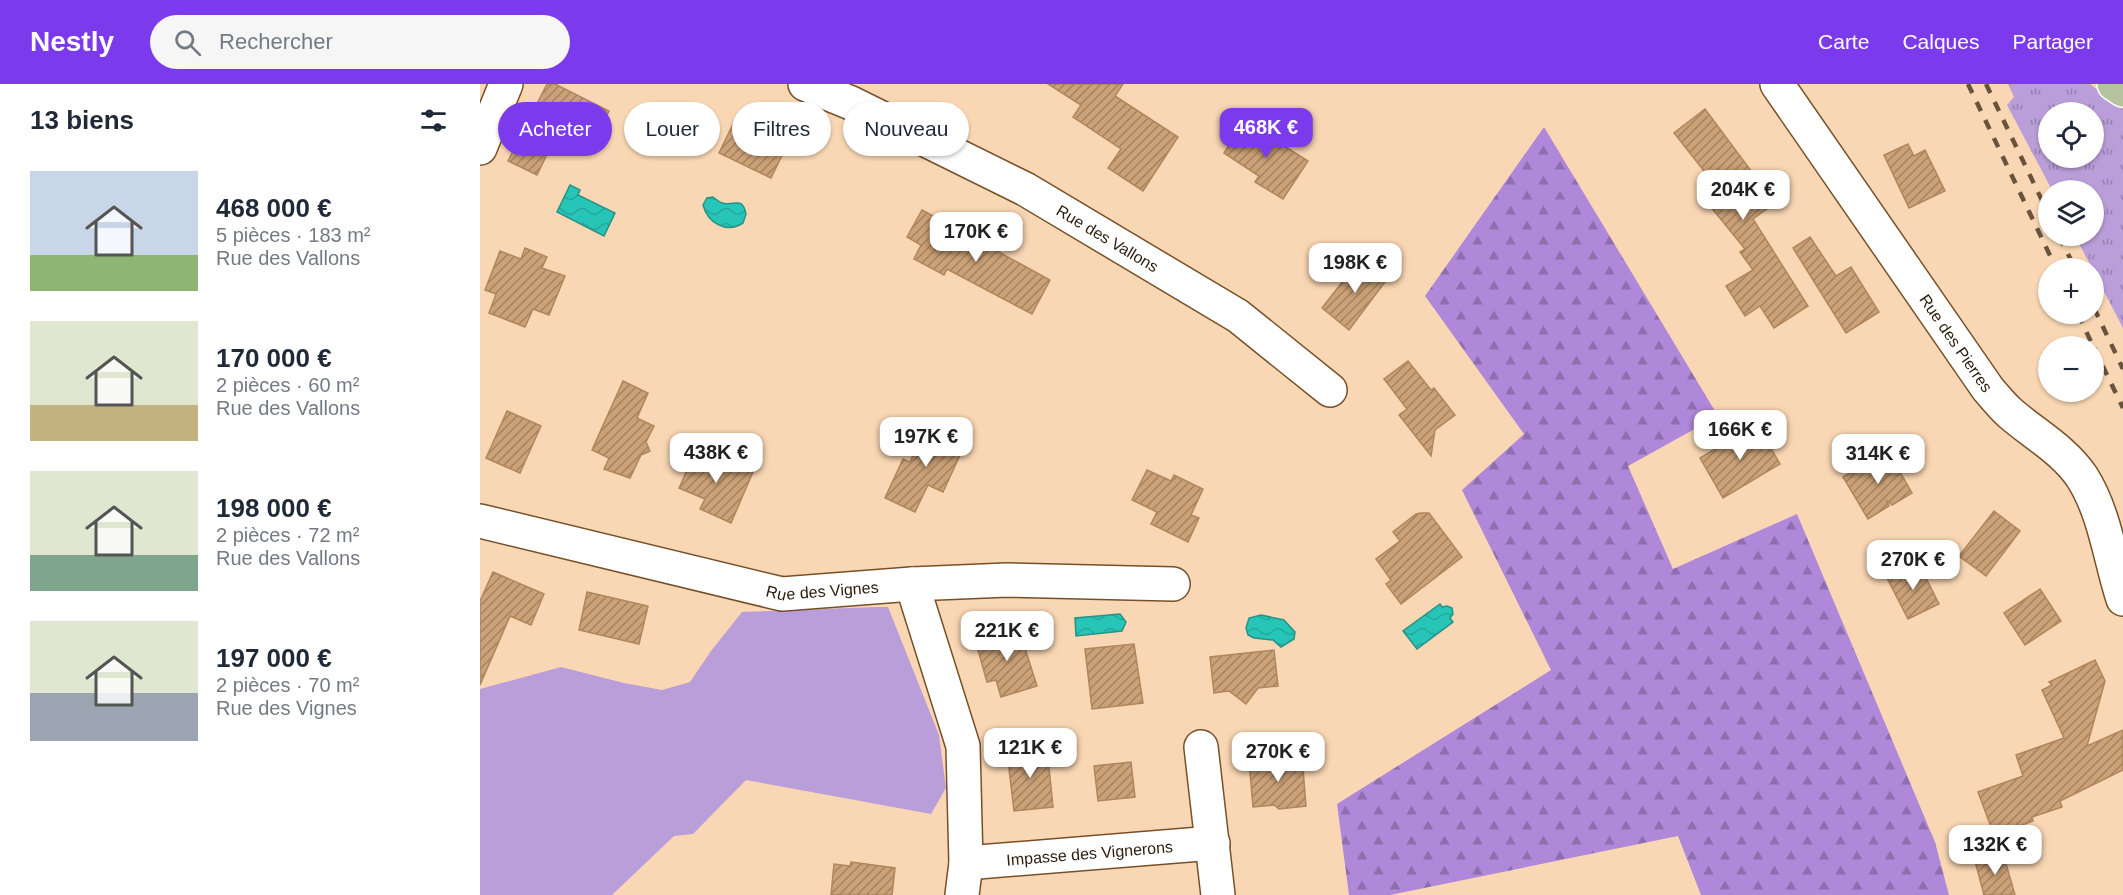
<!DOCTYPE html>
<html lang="fr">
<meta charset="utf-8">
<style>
body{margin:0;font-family:Arial,sans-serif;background:#f6f6f7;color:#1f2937;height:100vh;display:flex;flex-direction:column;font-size:22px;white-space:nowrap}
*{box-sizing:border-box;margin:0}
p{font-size:20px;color:#747a83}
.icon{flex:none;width:33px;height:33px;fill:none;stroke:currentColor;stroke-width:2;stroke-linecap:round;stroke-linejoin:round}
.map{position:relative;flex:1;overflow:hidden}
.drawer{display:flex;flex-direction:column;background:#fff;width:480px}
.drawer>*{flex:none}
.hud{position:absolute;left:18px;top:18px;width:570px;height:54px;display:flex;gap:12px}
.buttons{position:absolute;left:1558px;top:18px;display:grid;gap:12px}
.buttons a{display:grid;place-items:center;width:66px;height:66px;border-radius:50%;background:#fff;box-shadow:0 2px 4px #0004;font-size:30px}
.price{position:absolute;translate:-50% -51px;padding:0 14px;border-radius:12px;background:#fff;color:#222;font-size:20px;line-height:39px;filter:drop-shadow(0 2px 3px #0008)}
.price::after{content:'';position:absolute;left:50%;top:36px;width:18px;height:14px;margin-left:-9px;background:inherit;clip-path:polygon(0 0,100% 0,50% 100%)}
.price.active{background:#7c3aed;color:#fff}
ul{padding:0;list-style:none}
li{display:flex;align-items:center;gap:18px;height:150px;padding:0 30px}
li span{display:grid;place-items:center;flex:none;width:168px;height:120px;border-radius:0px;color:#555}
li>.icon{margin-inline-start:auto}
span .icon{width:72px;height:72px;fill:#fffc;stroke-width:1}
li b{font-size:26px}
h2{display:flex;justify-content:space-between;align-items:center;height:72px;padding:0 30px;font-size:26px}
.tag{padding:0 21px;border-radius:27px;background:#fff;box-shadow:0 2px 4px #0004;font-size:21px;line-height:54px}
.tag.active{background:#7c3aed;color:#fff}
header{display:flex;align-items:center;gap:36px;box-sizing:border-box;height:84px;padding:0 30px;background:#7c3aed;color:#fff}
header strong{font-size:28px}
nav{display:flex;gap:33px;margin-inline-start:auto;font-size:21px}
.search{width:420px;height:54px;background:#f6f6f7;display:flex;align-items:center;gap:15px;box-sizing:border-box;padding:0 21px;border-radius:33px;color:#747a83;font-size:22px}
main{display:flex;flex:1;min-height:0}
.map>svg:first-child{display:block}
.grass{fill:url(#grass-tufts);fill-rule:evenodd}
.forest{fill:url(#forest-firs)}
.park{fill:#ba9ed9}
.water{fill:url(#water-waves);stroke:#289283;stroke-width:1.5}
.building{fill:url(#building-hatch);stroke:#af865d;stroke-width:1.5}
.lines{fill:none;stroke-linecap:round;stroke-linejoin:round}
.minor-casing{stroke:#765028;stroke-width:36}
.primary-casing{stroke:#fff;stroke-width:36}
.minor{stroke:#fff;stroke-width:33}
.primary{stroke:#b5c49e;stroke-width:33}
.rail{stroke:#68533d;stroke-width:4.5;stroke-dasharray:10 10;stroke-linecap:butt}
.labels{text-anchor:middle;stroke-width:4.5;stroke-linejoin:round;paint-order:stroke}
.street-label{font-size:16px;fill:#2c1c0b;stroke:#f9e7d6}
</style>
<header>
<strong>Nestly</strong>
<div class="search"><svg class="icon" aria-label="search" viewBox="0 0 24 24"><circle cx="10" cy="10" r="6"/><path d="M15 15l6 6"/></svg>Rechercher</div>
<nav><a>Carte</a><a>Calques</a><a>Partager</a></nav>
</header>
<main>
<section class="drawer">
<h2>13 biens<svg class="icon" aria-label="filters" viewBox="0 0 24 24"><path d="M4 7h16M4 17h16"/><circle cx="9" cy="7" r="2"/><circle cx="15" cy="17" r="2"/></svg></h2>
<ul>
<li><span style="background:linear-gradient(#c9d6e8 70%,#8fb573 0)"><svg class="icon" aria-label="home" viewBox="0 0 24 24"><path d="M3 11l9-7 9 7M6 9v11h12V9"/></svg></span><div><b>468 000 €</b><p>5 pièces · 183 m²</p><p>Rue des Vallons</p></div></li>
<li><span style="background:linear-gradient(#dfe7d0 70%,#c2b280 0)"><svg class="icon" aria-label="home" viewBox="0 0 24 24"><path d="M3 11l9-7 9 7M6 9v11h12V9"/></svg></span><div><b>170 000 €</b><p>2 pièces · 60 m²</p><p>Rue des Vallons</p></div></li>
<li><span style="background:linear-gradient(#dfe7d0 70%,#7fa58c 0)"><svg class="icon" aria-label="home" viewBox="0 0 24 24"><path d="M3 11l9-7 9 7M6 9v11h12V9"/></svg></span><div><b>198 000 €</b><p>2 pièces · 72 m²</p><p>Rue des Vallons</p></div></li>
<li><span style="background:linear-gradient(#dfe7d0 60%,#9aa5b1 0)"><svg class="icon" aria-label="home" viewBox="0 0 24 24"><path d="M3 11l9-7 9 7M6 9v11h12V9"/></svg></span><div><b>197 000 €</b><p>2 pièces · 70 m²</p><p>Rue des Vignes</p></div></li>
</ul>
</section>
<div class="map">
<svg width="1643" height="811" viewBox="0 0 1643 811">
<defs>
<pattern id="grass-tufts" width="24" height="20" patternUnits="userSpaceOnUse" patternTransform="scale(1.5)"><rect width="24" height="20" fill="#ba9ed9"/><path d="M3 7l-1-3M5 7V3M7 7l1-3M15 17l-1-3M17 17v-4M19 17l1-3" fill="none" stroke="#9780ae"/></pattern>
<pattern id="forest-firs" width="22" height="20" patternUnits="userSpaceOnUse" patternTransform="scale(1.5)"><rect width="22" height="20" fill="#b088da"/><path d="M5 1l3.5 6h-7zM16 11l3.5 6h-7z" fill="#8f6eaf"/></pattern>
<pattern id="water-waves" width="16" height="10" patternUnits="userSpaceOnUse" patternTransform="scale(1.5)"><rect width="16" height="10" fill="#26c5b7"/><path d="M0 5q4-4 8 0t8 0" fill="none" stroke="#22a99c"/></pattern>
<pattern id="building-hatch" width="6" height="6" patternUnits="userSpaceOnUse" patternTransform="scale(1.5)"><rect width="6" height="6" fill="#cba177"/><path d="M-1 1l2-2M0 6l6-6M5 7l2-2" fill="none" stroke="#a58260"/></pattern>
</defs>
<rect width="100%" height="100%" fill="#fad7b4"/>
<path class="grass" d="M1528 0H1610L1643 25V244L1614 188V184H1612L1595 152H1614V106H1572L1527 21 1534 13ZM1569 28H1614V74H1569Z"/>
<polygon class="forest" points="1064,43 1238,332 1148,382 1193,485 1317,430 1455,758 1469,811 1221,811 1198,752 910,811 869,811 857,720 1071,586 982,406 1044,350 945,212"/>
<polygon class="park" points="396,523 408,523 459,651 466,704 451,730 266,696 213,750 194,752 132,811 0,811 0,605 81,583 144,599 182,606 210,598 231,567 262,528"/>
<g class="water">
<polygon points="90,101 100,106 98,111 135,129 124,152 77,128"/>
<path d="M233 113C236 115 239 118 242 119 254 123 262 111 266 130L263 139C246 150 228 139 223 121L227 114Z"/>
<polygon points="960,520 962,523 967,522 972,524 973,530 970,534 973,538 937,565 923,547"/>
<polygon points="640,530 646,538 642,547 596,552 595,534"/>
<polygon points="781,531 804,536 815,548 814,555 801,563 793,556 774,554 768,551 766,544 769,534"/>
</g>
<g class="building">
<polygon points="67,0 75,0 129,27 109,66 77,50 57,91 28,77"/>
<polygon points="568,0 643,0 635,12 698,53 663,107 628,84 641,65 593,33 601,21"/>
<polygon points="1225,25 1295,119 1273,135 1328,222 1294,244 1280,222 1265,232 1246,202 1273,186 1260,168 1265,165 1226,117 1239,106 1194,49"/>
<polygon points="257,32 309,57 291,94 239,69"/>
<polygon points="765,37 828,77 803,115 775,98 779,92 744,69"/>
<polygon points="1428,60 1434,72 1445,66 1465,107 1429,124 1404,71"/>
<polygon points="442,126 570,196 552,230 467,185 464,191 434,175 441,161 427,153"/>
<polygon points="1330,153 1356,192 1371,183 1399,228 1366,249 1313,164"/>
<polygon points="45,164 67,173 62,184 85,192 69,231 53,225 45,243 9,229 16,210 5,206 20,167 41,175"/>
<polygon points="881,174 908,194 869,246 842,224"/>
<polygon points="928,277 951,306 954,304 975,331 955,346 951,372 919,331 927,325 904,295"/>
<polygon points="143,297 168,309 157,334 174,342 166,358 170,367 161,371 150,394 124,385 129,374 112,366"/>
<polygon points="27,327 61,342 40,389 6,374"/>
<polygon points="447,340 486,358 463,408 448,401 435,428 405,414 423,375 430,378"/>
<polygon points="1277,340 1300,380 1243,414 1220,374"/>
<polygon points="217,364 273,388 251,439 220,425 225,415 199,404"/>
<polygon points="1408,367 1432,409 1412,421 1406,416 1409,422 1388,435 1363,393"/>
<polygon points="667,386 691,397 694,391 723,405 711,431 719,434 708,458 671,440 677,428 652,416"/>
<polygon points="1514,427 1540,447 1506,492 1479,472"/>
<polygon points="941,429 949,429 982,473 921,520 906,500 911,496 896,475 920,457 913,448 936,430"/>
<polygon points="1438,478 1459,520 1428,535 1407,494"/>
<polygon points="13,488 64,510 51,541 30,532 0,601 0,517"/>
<polygon points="1560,505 1581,537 1545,561 1524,529"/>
<polygon points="107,508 168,522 159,560 99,546"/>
<polygon points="538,542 557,602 521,613 516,596 507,598 498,566 506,564 503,553"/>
<polygon points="654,560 663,619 612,625 605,565"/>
<polygon points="794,566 798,602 778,604 766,620 749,607 734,609 730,573"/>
<polygon points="1615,576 1625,597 1607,662 1643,646 1643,686 1580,717 1582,723 1552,733 1553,737 1514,751 1498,708 1543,692 1536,671 1584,654 1562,606 1572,601 1569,598"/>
<polygon points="567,664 573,723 534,727 527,668"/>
<polygon points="822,672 826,722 799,725 794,721 773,723 769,677"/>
<polygon points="651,678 655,713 618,717 614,682"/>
<polygon points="1523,769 1535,811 1504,811 1495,777"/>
<polygon points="371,778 415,784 412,811 351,811 354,780 370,782"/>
</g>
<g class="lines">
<defs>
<g id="minor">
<path id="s1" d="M325 0 371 19 545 105 758 232 850 306"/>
<path id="s2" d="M1297 0 1508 305C1515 313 1522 322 1530 329 1554 350 1584 366 1602 393 1625 429 1630 475 1643 515"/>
<polyline points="0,64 26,0"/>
<path id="s3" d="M0 437 302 510 432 500 527 496 693 500"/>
<polyline points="432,500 483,662 486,779 482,811"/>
<polyline points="721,663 738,811"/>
<path id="s4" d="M486 779 733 759"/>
</g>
<polyline id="primary" points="1634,0 1643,6"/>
</defs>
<use href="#minor" class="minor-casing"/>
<use href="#primary" class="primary-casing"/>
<use href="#minor" class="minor"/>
<use href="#primary" class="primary"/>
<g class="rail">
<polyline points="1488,0 1576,184"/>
<polyline points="1506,0 1569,131"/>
<polyline points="1579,152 1595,184"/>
<polyline points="1614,224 1643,285"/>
<polyline points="1598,230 1613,262"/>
<polyline points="1614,264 1643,324"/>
</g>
</g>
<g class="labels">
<g class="street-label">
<text dy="6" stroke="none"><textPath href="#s1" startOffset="340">Rue des Vallons</textPath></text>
<text dy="6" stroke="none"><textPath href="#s2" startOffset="315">Rue des Pierres</textPath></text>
<text dy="6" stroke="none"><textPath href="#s3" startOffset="351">Rue des Vignes</textPath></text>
<text dy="6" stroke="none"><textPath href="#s4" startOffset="124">Impasse des Vignerons</textPath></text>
</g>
</g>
</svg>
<div class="buttons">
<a><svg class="icon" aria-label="locate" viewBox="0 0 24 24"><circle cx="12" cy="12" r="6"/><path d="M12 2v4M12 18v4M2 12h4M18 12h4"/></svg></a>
<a><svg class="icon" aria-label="layers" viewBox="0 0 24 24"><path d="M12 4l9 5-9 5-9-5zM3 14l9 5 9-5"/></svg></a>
<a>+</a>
<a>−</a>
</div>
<b class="price active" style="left:786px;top:75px">468K €</b>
<b class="price" style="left:1263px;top:137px">204K €</b>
<b class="price" style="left:496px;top:179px">170K €</b>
<b class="price" style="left:875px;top:210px">198K €</b>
<b class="price" style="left:1260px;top:377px">166K €</b>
<b class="price" style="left:446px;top:384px">197K €</b>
<b class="price" style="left:236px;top:400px">438K €</b>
<b class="price" style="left:1398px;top:401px">314K €</b>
<b class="price" style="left:1433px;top:507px">270K €</b>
<b class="price" style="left:527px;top:578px">221K €</b>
<b class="price" style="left:550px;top:695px">121K €</b>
<b class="price" style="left:798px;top:699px">270K €</b>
<b class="price" style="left:1515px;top:792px">132K €</b>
<div class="hud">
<a class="tag active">Acheter</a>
<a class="tag">Louer</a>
<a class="tag">Filtres</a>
<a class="tag">Nouveau</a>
</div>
</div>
</main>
